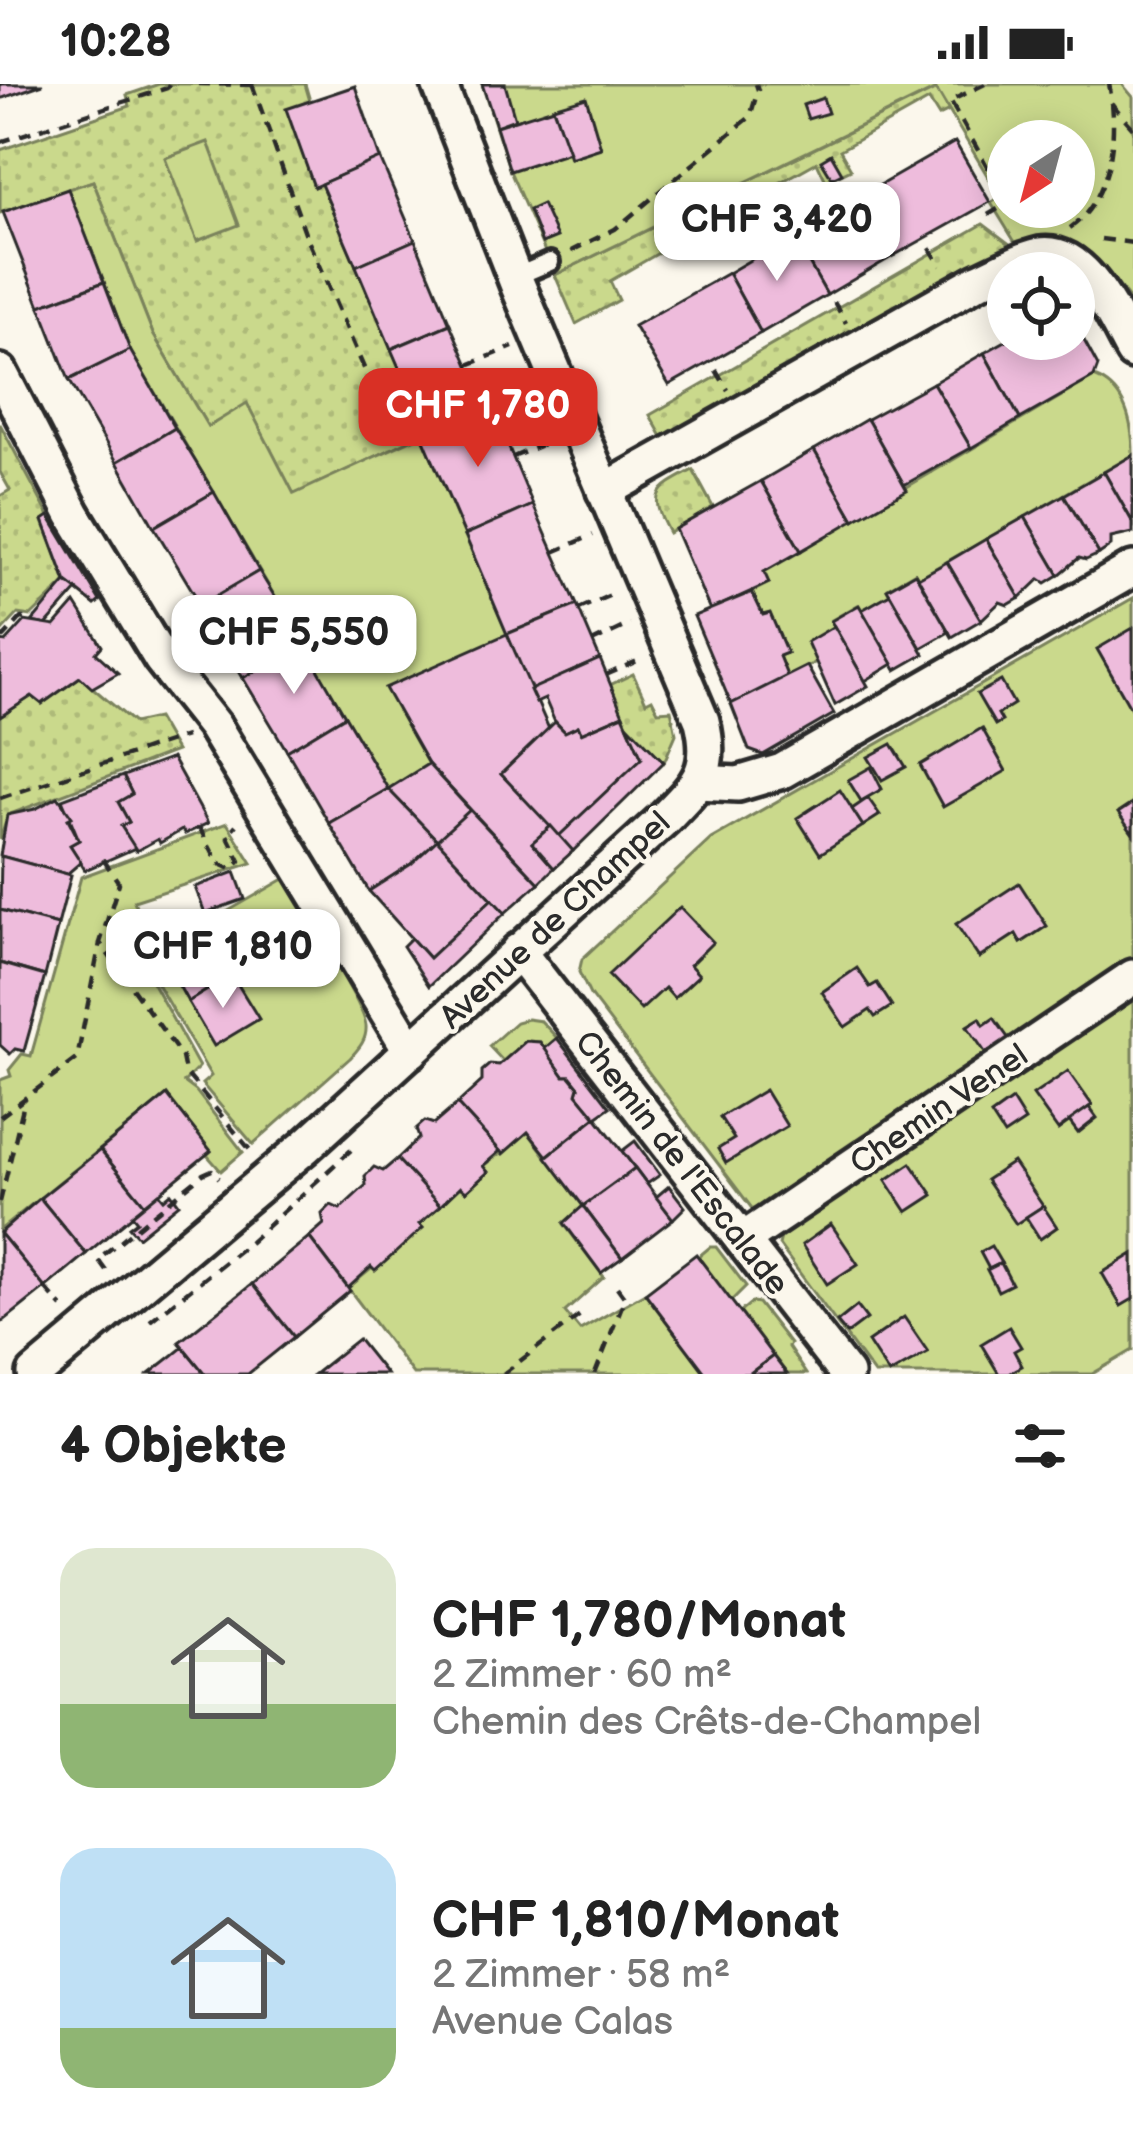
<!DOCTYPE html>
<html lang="de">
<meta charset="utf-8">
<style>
body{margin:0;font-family:"Balsamiq Sans",sans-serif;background:#f2f2f2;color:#222;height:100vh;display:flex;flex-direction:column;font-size:45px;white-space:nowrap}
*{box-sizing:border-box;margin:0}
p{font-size:39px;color:#767676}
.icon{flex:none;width:66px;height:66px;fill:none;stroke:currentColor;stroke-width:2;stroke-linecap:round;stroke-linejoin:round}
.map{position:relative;height:1290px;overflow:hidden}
.panel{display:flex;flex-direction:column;background:#fff;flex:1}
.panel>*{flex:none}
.needle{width:78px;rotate:216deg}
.fabs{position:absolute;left:987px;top:36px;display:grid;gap:24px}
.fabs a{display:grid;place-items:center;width:108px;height:108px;border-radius:50%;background:#fff;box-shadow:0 6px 30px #0003;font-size:60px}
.price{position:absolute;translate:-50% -102px;padding:0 27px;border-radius:24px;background:#fff;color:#222;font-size:39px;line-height:78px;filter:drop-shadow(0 3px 6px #0008)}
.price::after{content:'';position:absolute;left:50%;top:72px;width:36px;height:27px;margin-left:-18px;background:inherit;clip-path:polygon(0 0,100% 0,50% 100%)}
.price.current{background:#d93025;color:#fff}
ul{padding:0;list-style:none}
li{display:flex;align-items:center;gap:36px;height:300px;padding:0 60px}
li span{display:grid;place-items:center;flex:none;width:336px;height:240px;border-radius:36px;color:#555}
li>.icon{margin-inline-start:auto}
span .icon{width:144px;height:144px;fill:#fffc;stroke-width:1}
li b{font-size:51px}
h2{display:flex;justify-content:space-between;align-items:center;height:144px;padding:0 60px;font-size:51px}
.status{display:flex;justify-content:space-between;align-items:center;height:84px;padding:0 60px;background:#fff;direction:ltr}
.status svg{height:33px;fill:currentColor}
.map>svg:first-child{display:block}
.grass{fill:url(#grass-dots);stroke:#7a825c;stroke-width:3}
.green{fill:#cad98c;stroke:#7a825c;stroke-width:3;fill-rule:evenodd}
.building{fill:#eebcdc;stroke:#2b2b2b;stroke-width:3}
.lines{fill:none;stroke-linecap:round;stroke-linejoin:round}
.lane-casing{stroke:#2b2b2b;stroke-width:26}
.street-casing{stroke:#2b2b2b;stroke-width:42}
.path{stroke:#2b2b2b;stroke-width:4.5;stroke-dasharray:12 9;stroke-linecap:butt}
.lane{stroke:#fbf7ec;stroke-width:16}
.street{stroke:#fbf7ec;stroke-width:33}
.labels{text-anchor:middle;stroke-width:9;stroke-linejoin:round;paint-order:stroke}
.street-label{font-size:33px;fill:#2b2b2b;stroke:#fbf7ec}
</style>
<div class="status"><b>10:28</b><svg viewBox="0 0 49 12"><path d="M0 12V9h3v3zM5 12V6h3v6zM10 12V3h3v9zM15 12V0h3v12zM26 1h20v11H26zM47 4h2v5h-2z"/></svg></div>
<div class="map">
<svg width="1133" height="1290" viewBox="0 0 1133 1290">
<defs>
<pattern id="grass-dots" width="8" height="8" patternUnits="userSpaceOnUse" patternTransform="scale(3)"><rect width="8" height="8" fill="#cad98c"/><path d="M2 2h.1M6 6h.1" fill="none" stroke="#aeba79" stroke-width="1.8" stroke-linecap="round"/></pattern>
</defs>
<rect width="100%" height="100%" fill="#fbf7ec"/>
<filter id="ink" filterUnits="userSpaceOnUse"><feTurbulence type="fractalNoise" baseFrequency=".00833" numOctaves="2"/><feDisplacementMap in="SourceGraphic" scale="24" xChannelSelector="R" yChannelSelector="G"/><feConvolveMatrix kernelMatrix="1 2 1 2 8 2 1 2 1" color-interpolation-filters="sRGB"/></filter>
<g filter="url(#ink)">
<g class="grass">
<polygon points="159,0 305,0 310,17 287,26 314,102 321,100 427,348 294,411 247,320 208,343 153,250 93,97 0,129 0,66 130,22 127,11"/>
<polygon points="937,5 949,27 939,32 929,16 840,66 851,85 826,97 817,78 724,130 734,149 708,165 695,148 610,197 619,216 576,240 555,191"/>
<polygon points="983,140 1011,161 934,202 928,218 918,223 902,219 665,358 650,331"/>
<polygon points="0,340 49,432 43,437 66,498 31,532 18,530 1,548 0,412 10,406 0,388"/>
<path d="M693 386 713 423 669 449C647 409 657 405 693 386Z"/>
<polygon points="633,590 646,618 652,615 658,627 671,626 676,650 664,678 627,640 610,601"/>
<polygon points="80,593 134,639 157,634 176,667 8,731 0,756 0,633 32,612 43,619"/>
</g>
<g class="green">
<path d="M482 0H1122L1133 13V220C1103 180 1070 142 1015 158L991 119 1000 113 936 5 555 191 510 87ZM1008 57H1074V123H1008Z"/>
<polygon points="208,58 239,141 197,157 165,74"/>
<polygon points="93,97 153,250 208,343 247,319 294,410 422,351 507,550 428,680 388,705 130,266 68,105"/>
<path d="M1094 293C1126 305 1133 340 1133 371L918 494 914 489 888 504 890 510 862 526 858 521 832 536 834 542 816 578 788 594 779 572 787 569 770 530 763 531 752 508 769 499 764 487Z"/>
<polygon points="1133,514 1133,881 766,1125 754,1127 590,911 579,888 582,875 711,755"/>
<polygon points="227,739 252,779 134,817 154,867 140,876 199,983 184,998 196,1007 243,1068 221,1087 207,1071 211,1067 166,1012 0,1146 0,996 11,992 9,986 22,970 31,972 81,793"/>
<path d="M284 795C298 820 365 921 366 942 367 956 359 964 350 974L253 1060 202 1000 211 992 143 876Z"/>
<polygon points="1133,916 1133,1266 1092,1290 874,1290 779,1161 782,1149"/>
<polygon points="527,935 541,937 557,954 544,965 540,958 526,957 503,977 489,962 516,938"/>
<polygon points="528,1048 583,1122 564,1140 604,1193 565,1228 580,1246 645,1209 706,1290 413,1290 348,1204 422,1143 419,1140 460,1103 466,1108 488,1088 483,1082"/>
<polygon points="710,1163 716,1163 746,1202 731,1217 698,1173"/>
<polygon points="752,1218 758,1219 790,1260 788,1263 806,1290 787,1290 740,1228"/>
</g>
<g class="building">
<polygon points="0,0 43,0 0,15"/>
<polygon points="482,0 505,0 515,35 496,42"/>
<polygon points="355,2 380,74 314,103 286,25"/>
<polygon points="586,13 601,64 570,74 553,23"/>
<polygon points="823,14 828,29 808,35 803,21"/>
<polygon points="553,24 569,68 510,87 496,42"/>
<polygon points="955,58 990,118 895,171 861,112"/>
<polygon points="831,70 842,89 832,94 821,76"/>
<polygon points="380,74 415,156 356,182 321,100"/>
<polygon points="68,105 104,198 40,222 3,128"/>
<polygon points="861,112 895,171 827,211 793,151"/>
<polygon points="542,120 557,153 542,159 529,126"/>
<polygon points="715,135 727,154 716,161 705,142"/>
<polygon points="793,151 827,211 761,249 728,189"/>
<polygon points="415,156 450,240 391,265 356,182"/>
<polygon points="728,189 761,249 669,301 634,242"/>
<polygon points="104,198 130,266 69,296 40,222"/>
<polygon points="1074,238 1098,282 1094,293 1020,335 984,269 1009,255 1074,255"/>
<polygon points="450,240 486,322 427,348 391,265"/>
<polygon points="130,266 175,344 117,378 69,296"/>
<polygon points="984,269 1020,335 971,364 933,299"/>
<polygon points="933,299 971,364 904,401 867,335"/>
<polygon points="491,321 533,421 465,451 422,351"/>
<polygon points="867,335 907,406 854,436 814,366"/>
<polygon points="175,344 214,408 154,443 117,378"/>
<polygon points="814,366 854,436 801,467 761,397"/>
<polygon points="1133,371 1133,439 1104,388"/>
<polygon points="1104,388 1133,439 1133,449 1111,454 1111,462 1099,470 1064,411"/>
<polygon points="761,397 801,467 764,488 769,499 710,526 675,445"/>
<polygon points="214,408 259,487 201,521 154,443"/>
<polygon points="1064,411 1099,470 1086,476 1079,474 1059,491 1025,433"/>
<polygon points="533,421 577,521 507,550 465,451"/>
<polygon points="49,432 100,517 95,521 66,498 43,436"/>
<polygon points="1025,433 1059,491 1046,499 1040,495 1020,514 986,455"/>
<polygon points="986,455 1020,514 1008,521 1000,518 981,536 947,478"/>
<polygon points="947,478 981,536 952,553 918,494"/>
<polygon points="259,487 303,559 243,594 201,521"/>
<polygon points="915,489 949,548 921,564 887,505"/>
<polygon points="66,498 77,506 46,541 32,538"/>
<polygon points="752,508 763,531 770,529 787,569 779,572 788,594 731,620 694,532"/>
<polygon points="890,510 924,570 896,586 862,526"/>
<polygon points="75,519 102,562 96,569 118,589 92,604 80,593 42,620 32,612 0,633 0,557 6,558 25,537 55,542"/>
<polygon points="577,521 600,575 530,606 507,550"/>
<polygon points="859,521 893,580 865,597 831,537"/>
<polygon points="834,542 868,602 835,621 807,558"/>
<polygon points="1133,544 1133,628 1097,565"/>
<polygon points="507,550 549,645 501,690 551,742 532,759 554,784 539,799 428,680 385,604"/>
<polygon points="303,559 345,632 287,667 243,594"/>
<polygon points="600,575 623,631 581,649 578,642 565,648 554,636 545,615 536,619 530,606"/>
<polygon points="807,582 834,630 763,671 749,666 731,620"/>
<polygon points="1001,597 1014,620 998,630 1002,637 995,641 977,610"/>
<polygon points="623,631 642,674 559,752 501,690 555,638 565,648 578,642 581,649"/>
<polygon points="345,632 388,705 329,739 287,667"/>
<polygon points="627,640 664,678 573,767 559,752 642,674"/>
<polygon points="982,644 1006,687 943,723 920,681"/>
<polygon points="892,660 906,683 882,696 868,673"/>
<polygon points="172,674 208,739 185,750 182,746 160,759 158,755 136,767 121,742 129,738 118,718 132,710 123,692"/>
<polygon points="428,680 470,726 437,756 388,705"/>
<polygon points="871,683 882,705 861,717 848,696"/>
<polygon points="123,692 132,710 118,718 129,738 121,742 135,764 85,786 70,761 79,756 62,715"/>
<polygon points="388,705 437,756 411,780 369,807 329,739"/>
<polygon points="840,706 863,742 820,770 797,734"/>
<polygon points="58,713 72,733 68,735 79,756 70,761 81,778 67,790 0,772 7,731 35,725"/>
<polygon points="868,714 880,731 863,742 852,725"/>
<polygon points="1133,719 1133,750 1118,729"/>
<polygon points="470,726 539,799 505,829 437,756"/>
<polygon points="551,742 573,767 554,784 532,759"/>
<polygon points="437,756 492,815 429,874 369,807 411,780"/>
<polygon points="1,772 71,791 58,841 0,826"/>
<polygon points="235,788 245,815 205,829 195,803"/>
<polygon points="1019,799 1047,842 1021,859 1016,850 979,874 956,840"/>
<polygon points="492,815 505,829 429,902 403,862 411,854 429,874"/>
<polygon points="680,823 713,858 690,881 699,891 674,914 665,904 641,926 608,891"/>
<polygon points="0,826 58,841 45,892 0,879"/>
<polygon points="221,872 234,884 232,891 188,918 178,900"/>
<polygon points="0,879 45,892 24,967 15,965 10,970 0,961"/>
<polygon points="857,884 870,903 877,899 892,922 875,933 870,926 845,943 822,908"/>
<polygon points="232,891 259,935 214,962 188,918"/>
<polygon points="980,934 984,941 994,934 1009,955 987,971 967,942"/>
<polygon points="557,954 610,1023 596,1033 577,1010 579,1003 570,992 564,992 544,965"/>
<polygon points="526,957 540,958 564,992 570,992 579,1003 577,1010 596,1033 547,1072 528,1048 503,1070 457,1020 482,997 482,987 490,980 499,981"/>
<polygon points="1068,987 1092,1021 1058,1046 1033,1011"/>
<polygon points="765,1006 787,1042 726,1079 718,1065 734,1055 720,1033"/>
<polygon points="167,1011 211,1067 145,1121 100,1066"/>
<polygon points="1012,1016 1025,1037 1004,1051 991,1031"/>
<polygon points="457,1020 500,1067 483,1082 488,1088 466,1108 460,1103 440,1122 397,1075 419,1054 416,1045 425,1037 434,1040"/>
<polygon points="1089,1023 1097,1034 1078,1049 1069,1037"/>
<polygon points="596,1033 635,1084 583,1122 546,1073"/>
<polygon points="635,1057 660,1091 647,1100 622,1067"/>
<polygon points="100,1066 145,1121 86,1170 40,1114"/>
<polygon points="397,1075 440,1122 419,1140 423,1144 375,1187 371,1183 348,1204 309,1153 324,1140 322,1130 331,1121 340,1125 366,1101 365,1092 374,1083 383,1087"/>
<polygon points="1013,1078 1043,1122 1016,1140 986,1096"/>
<polygon points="911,1079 933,1111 907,1128 886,1096"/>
<polygon points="635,1084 673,1135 622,1174 583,1122"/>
<polygon points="669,1102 685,1123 673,1135 656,1113"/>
<polygon points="159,1109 164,1115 171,1109 179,1120 138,1153 129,1143 137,1137 132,1131"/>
<polygon points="40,1114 86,1170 45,1204 0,1149"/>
<polygon points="583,1122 622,1174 601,1189 564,1139"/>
<polygon points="1043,1122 1057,1143 1040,1155 1026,1133"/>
<polygon points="831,1140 858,1180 827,1200 802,1161"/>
<polygon points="0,1149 45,1204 0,1240"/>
<polygon points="309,1153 350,1207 294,1253 252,1200"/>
<polygon points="991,1162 1001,1179 989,1185 980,1168"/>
<polygon points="696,1170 773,1272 749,1290 706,1290 645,1209"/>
<polygon points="1133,1170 1133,1215 1121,1222 1102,1189"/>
<polygon points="1001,1179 1012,1200 998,1207 987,1186"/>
<polygon points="252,1200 294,1253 248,1290 205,1290 179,1258"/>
<polygon points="857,1222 867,1235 847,1250 837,1238"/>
<polygon points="904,1233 928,1268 889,1290 868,1258"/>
<polygon points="1009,1243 1021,1263 1014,1267 1022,1282 1008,1290 999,1290 981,1260"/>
<polygon points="358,1255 386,1290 314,1290"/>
<polygon points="183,1263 205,1290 149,1290 172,1272"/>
<polygon points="773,1272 787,1290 749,1290"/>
</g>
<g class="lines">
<defs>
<polyline id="lane" points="515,193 550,178"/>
<g id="street">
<polyline points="0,288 73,430 161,575 214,642 411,967"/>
<path d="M604 407 978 197C997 189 1020 175 1040 171 1086 164 1115 236 1133 268"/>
<polyline points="698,698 738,700 782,687 1133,485"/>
<polyline points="518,867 846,1290"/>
<polyline points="744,1155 1133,893"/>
<path d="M35 1290 306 1062 664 735C698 700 714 687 702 637L518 202 439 0"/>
</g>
</defs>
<use href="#lane" class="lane-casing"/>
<use href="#street" class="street-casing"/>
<g class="path">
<polyline points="198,0 252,1"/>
<polyline points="252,0 307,154 392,348"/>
<polyline points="985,0 950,17 1008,119 988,131"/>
<polyline points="1111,19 1133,44"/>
<polyline points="0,58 167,4 169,0"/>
<path d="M1070 144C1112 115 1119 47 1109 0"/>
<polyline points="1101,155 1133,159"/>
<polyline points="930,164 941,182"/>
<polyline points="571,167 615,145 750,33 758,6 756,0"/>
<polyline points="834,218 846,239"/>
<polyline points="468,281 513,263"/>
<polyline points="716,286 728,306"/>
<polyline points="513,373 551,357"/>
<polyline points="554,468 593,451"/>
<polyline points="579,525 615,509"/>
<polyline points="0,552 4,553 21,534 35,535"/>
<polyline points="592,558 630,540"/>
<polyline points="606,591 644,574"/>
<polyline points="0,714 186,652"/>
<polyline points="199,743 218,779 231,785 240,777 227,751 236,741"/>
<polyline points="103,775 119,799 100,859 182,973 185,988 251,1067"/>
<polyline points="0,1033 77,975 100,859"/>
<polyline points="0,1118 25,1015"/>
<polyline points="106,1186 98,1175 203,1090 212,1086 219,1094"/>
<polyline points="45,1204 62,1223"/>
<polyline points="150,1237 250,1158 351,1066"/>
<polyline points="503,1290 584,1228"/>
<polyline points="595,1290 625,1214 617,1203"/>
</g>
<use href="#lane" class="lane"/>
<use href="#street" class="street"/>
</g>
</g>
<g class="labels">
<g class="street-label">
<text transform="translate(554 835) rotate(-43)" y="12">Avenue de Champel</text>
<text transform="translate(938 1024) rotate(-34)" y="12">Chemin Venel</text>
<text transform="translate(683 1078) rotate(52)" y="12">Chemin de l'Escalade</text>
</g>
</g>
</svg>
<div class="fabs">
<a><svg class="needle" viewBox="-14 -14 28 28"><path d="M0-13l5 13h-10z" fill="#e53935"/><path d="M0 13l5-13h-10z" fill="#767676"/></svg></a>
<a><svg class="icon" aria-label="locate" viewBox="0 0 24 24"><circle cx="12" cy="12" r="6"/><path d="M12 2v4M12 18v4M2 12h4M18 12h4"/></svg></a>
</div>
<b class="price" style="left:777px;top:200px">CHF 3,420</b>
<b class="price current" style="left:478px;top:386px">CHF 1,780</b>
<b class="price" style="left:294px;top:613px">CHF 5,550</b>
<b class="price" style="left:223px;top:927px">CHF 1,810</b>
</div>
<section class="panel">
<h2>4 Objekte<svg class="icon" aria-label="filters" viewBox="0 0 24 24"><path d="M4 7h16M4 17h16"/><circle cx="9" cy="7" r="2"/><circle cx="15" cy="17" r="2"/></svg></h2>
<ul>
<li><span style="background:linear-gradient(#dfe7d0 65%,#8fb573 0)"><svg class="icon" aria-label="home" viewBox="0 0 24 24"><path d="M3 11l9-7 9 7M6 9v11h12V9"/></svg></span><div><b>CHF 1,780/Monat</b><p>2 Zimmer · 60 m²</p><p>Chemin des Crêts-de-Champel</p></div></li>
<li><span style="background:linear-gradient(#bfe0f5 75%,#8fb573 0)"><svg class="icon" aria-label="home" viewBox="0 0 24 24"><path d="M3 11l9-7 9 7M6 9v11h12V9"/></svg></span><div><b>CHF 1,810/Monat</b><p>2 Zimmer · 58 m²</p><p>Avenue Calas</p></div></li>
</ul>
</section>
